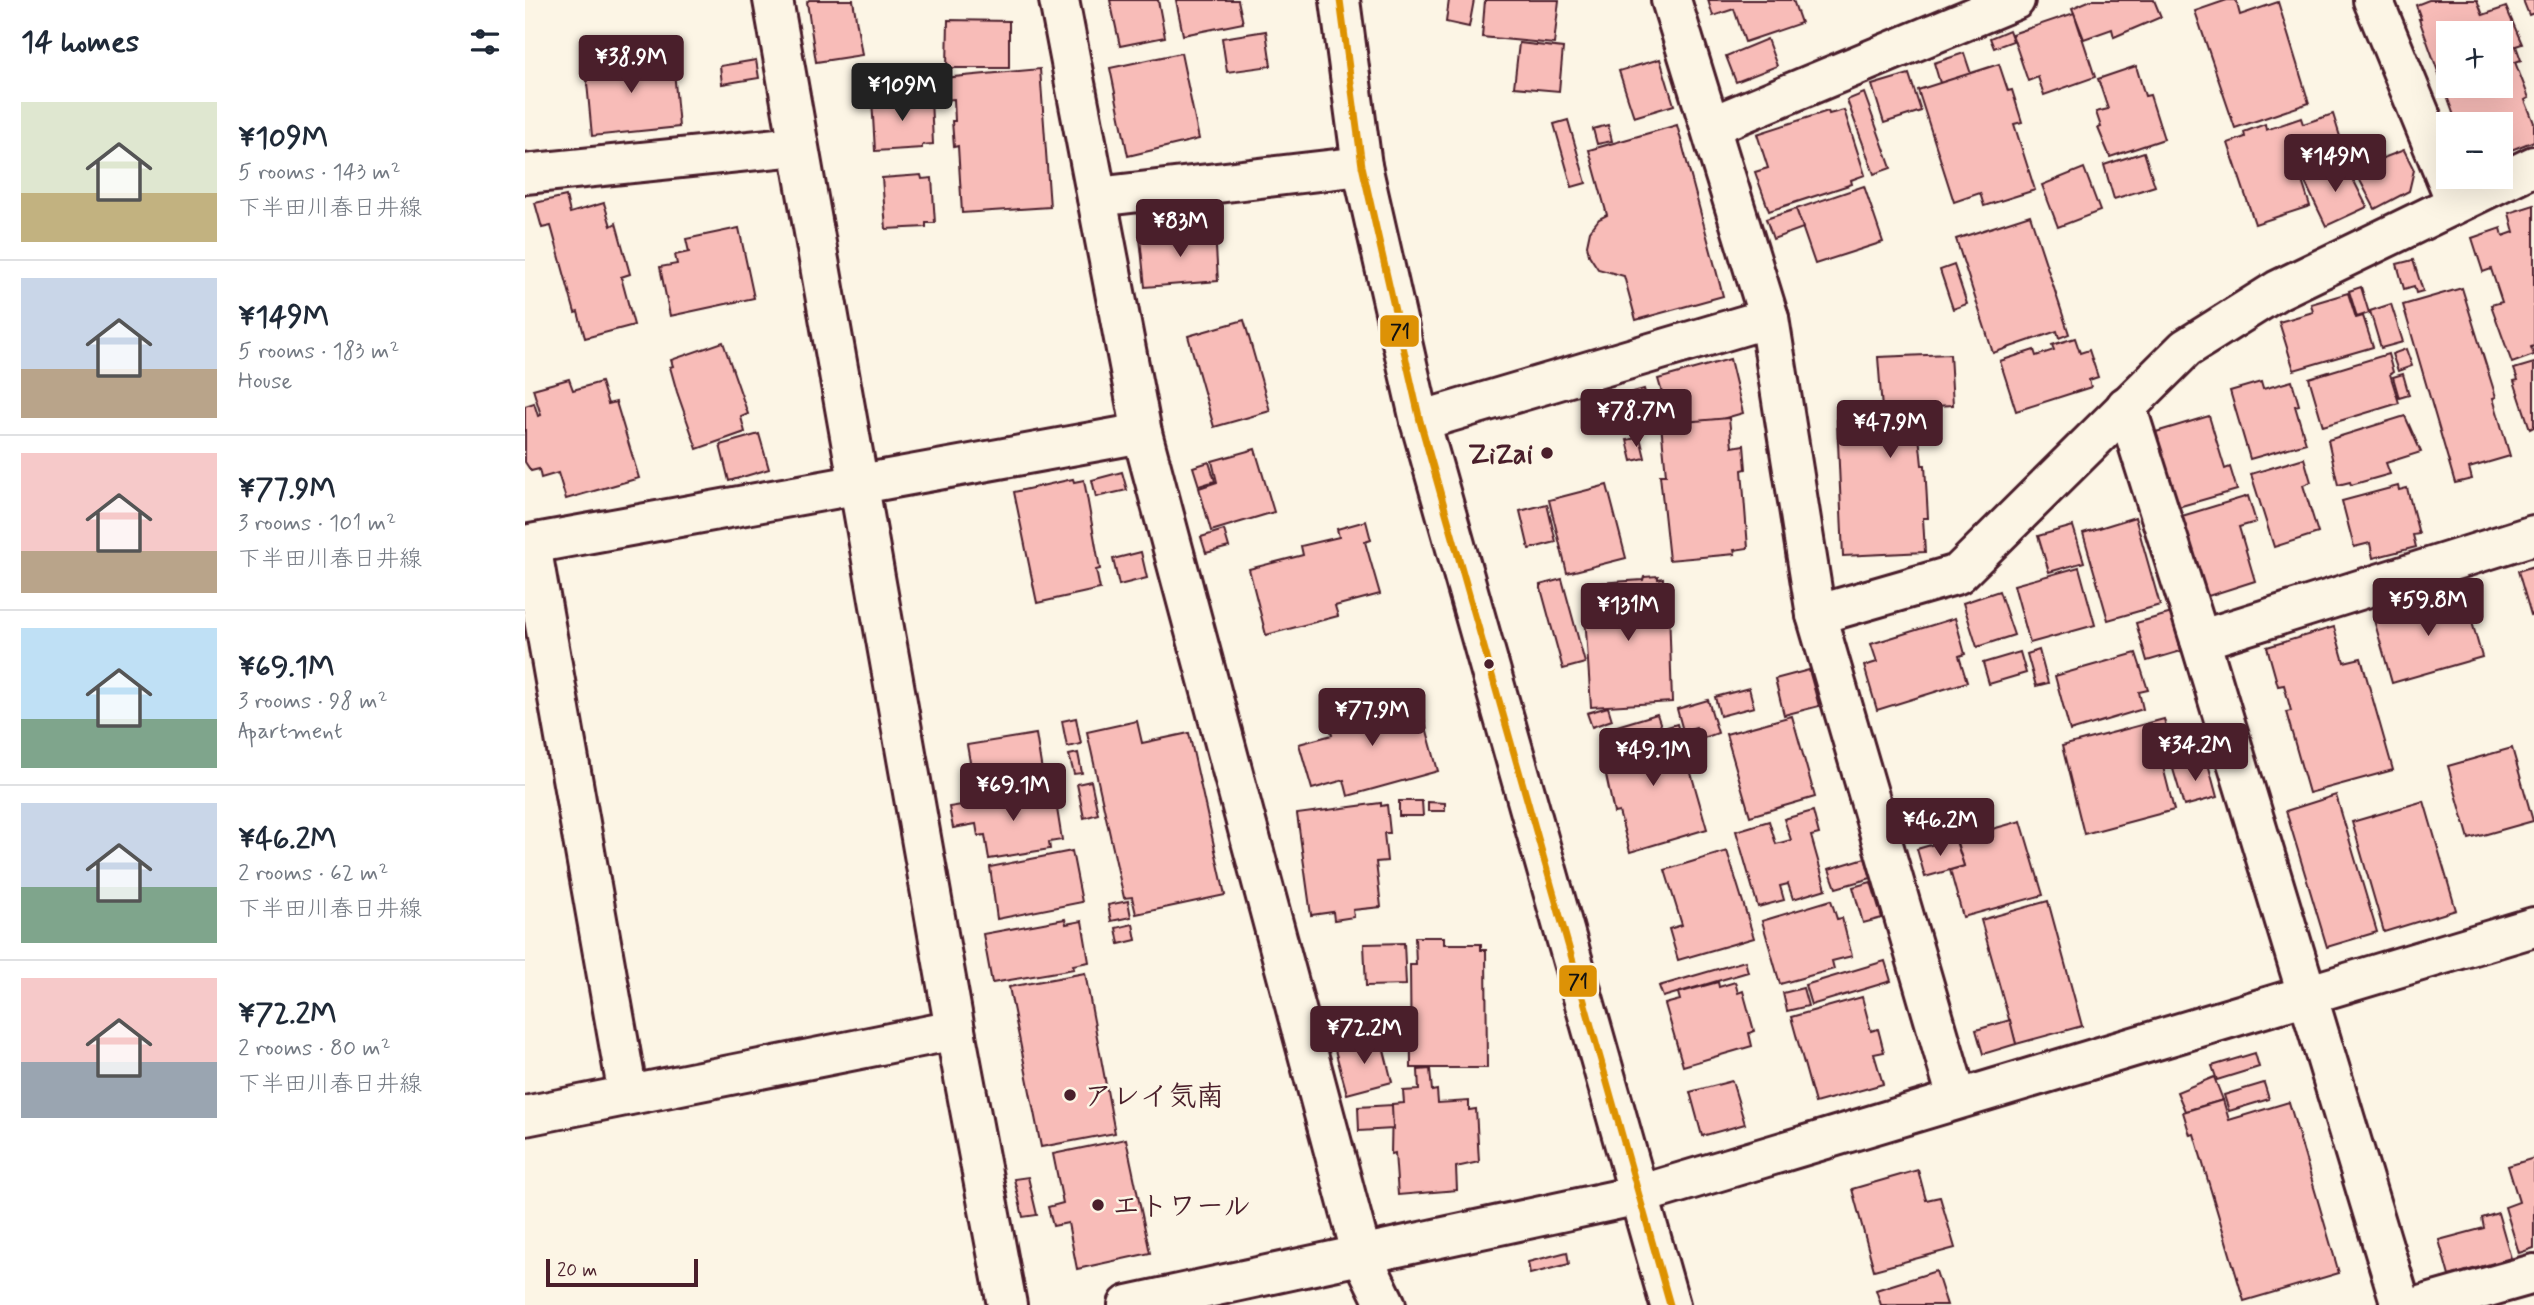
<!DOCTYPE html>
<meta charset="utf-8">
<style>
body{margin:0;font-family:Mynerve,"Klee One",sans-serif;background:#f2f2f3;color:#1f2937;height:100vh;display:flex;flex-direction:column;font-size:26px;white-space:nowrap}
*{box-sizing:border-box;margin:0}
p{font-size:23px;color:#747a83}
.icon{flex:none;width:38px;height:38px;fill:none;stroke:currentColor;stroke-width:2;stroke-linecap:round;stroke-linejoin:round}
.map{position:relative;flex:1;overflow:hidden}
.details{display:flex;flex-direction:column;background:#fff;width:525px}
.details>*{flex:none}
.fabs{position:absolute;left:1911px;top:21px;display:grid;gap:14px}
.fabs a{display:grid;place-items:center;width:77px;height:77px;border-radius:0px;background:#fff;box-shadow:0 7px 28px #0002;font-size:35px}
.scale{position:absolute;left:21px;bottom:18px;width:152px;box-sizing:border-box;padding-left:7px;border:4px solid #4a1f2b;border-top:0;font-size:19px;line-height:24px;white-space:nowrap;color:#4a1f2b;-webkit-text-stroke:5px #fcf5e5;paint-order:stroke}
.price{position:absolute;translate:-50% -60px;padding:0 16px;border-radius:7px;background:#4a1f2b;color:#fff;font-size:23px;line-height:46px;filter:drop-shadow(0 2px 4px #0008)}
.price::after{content:'';position:absolute;left:50%;top:42px;width:21px;height:16px;margin-left:-10px;background:inherit;clip-path:polygon(0 0,100% 0,50% 100%)}
.price.active{background:#222;color:#fff}
ul{padding:0;list-style:none}
li{display:flex;align-items:center;gap:21px;height:175px;padding:0 21px}
li+li{border-top:2px solid #e0e1e3}
li span{display:grid;place-items:center;flex:none;width:196px;height:140px;border-radius:0px;color:#555}
li>.icon{margin-inline-start:auto}
span .icon{width:84px;height:84px;fill:#fffc;stroke-width:1}
li b{font-size:30px}
h2{display:flex;justify-content:space-between;align-items:center;height:84px;padding:0 21px;font-size:30px}
main{display:flex;flex:1;min-height:0}
.map>svg:first-child{display:block}
.building{fill:#f8bcb8;stroke:#4a1f2b;stroke-width:2;fill-rule:evenodd}
.lines{fill:none;stroke-linecap:round;stroke-linejoin:round}
.minor-casing{stroke:#4a1f2b;stroke-width:44}
.tertiary-casing{stroke:#4a1f2b;stroke-width:44}
.secondary-casing{stroke:#4a1f2b;stroke-width:44}
.minor{stroke:#fcf5e5;stroke-width:38}
.tertiary{stroke:#fcf5e5;stroke-width:38}
.secondary{stroke:#fcf5e5;stroke-width:38}
.bus-1-casing{stroke:#fcf5e5;stroke-width:12}
.bus-1{stroke:#dd9206;stroke-width:7}
.poi-dot{fill:#4a1f2b;stroke:#fcf5e5;stroke-width:2.5}
.labels{text-anchor:middle;stroke-width:5;stroke-linejoin:round;paint-order:stroke}
.poi-label{font-size:28px;font-weight:bold;fill:#4a1f2b;stroke:#fcf5e5;text-anchor:start}
.line-badge{stroke:#fcf5e5;stroke-width:2.5}
.pale-badge-label{font-size:19px;text-anchor:middle;font-weight:bold;fill:#111}
</style>
<main>
<section class="details">
<h2>14 homes<svg class="icon" aria-label="filters" viewBox="0 0 24 24"><path d="M4 7h16M4 17h16"/><circle cx="9" cy="7" r="2"/><circle cx="15" cy="17" r="2"/></svg></h2>
<ul>
<li><span style="background:linear-gradient(#dfe7d0 65%,#c2b280 0)"><svg class="icon" aria-label="home" viewBox="0 0 24 24"><path d="M3 11l9-7 9 7M6 9v11h12V9"/></svg></span><div><b>¥109M</b><p>5 rooms · 143 m²</p><p>下半田川春日井線</p></div></li>
<li><span style="background:linear-gradient(#c9d6e8 65%,#b9a48a 0)"><svg class="icon" aria-label="home" viewBox="0 0 24 24"><path d="M3 11l9-7 9 7M6 9v11h12V9"/></svg></span><div><b>¥149M</b><p>5 rooms · 183 m²</p><p>House</p></div></li>
<li><span style="background:linear-gradient(#f6c9c9 70%,#b9a48a 0)"><svg class="icon" aria-label="home" viewBox="0 0 24 24"><path d="M3 11l9-7 9 7M6 9v11h12V9"/></svg></span><div><b>¥77.9M</b><p>3 rooms · 101 m²</p><p>下半田川春日井線</p></div></li>
<li><span style="background:linear-gradient(#bfe0f5 65%,#7fa58c 0)"><svg class="icon" aria-label="home" viewBox="0 0 24 24"><path d="M3 11l9-7 9 7M6 9v11h12V9"/></svg></span><div><b>¥69.1M</b><p>3 rooms · 98 m²</p><p>Apartment</p></div></li>
<li><span style="background:linear-gradient(#c9d6e8 60%,#7fa58c 0)"><svg class="icon" aria-label="home" viewBox="0 0 24 24"><path d="M3 11l9-7 9 7M6 9v11h12V9"/></svg></span><div><b>¥46.2M</b><p>2 rooms · 62 m²</p><p>下半田川春日井線</p></div></li>
<li><span style="background:linear-gradient(#f6c9c9 60%,#9aa5b1 0)"><svg class="icon" aria-label="home" viewBox="0 0 24 24"><path d="M3 11l9-7 9 7M6 9v11h12V9"/></svg></span><div><b>¥72.2M</b><p>2 rooms · 80 m²</p><p>下半田川春日井線</p></div></li>
</ul>
</section>
<div class="map">
<svg width="2009" height="1305" viewBox="0 0 2009 1305">
<rect width="100%" height="100%" fill="#fcf5e5"/>
<filter id="ink" filterUnits="userSpaceOnUse"><feTurbulence type="fractalNoise" baseFrequency=".0143" numOctaves="2"/><feDisplacementMap in="SourceGraphic" scale="14" xChannelSelector="R" yChannelSelector="G"/><feConvolveMatrix kernelMatrix="1 2 1 2 8 2 1 2 1" color-interpolation-filters="sRGB"/></filter>
<g filter="url(#ink)">
<g class="building">
<polygon points="284,0 328,0 337,55 291,62 282,2"/>
<polygon points="585,0 633,0 640,37 595,46"/>
<polygon points="651,0 713,0 718,23 658,35"/>
<polygon points="924,0 949,0 944,27 921,22"/>
<polygon points="960,0 1034,0 1029,44 957,37"/>
<polygon points="1183,0 1268,0 1276,23 1220,42 1209,9 1188,16"/>
<polygon points="1566,0 1629,0 1636,17 1589,37 1587,29 1559,39 1547,8"/>
<polygon points="1702,0 1711,0 1715,15 1753,2 1784,103 1710,128 1670,11"/>
<path d="M1904 0H1952L1958 15 1981 7 1997 44 1991 46 1996 60 1990 62 2004 98 2000 100 2009 123V141L1976 154V124H1932L1894 19H1896L1891 5ZM1923 33H1976V86H1923Z"/>
<polygon points="1998,0 2009,0 2009,13 2004,15"/>
<polygon points="1549,13 1570,77 1519,95 1513,77 1503,81 1487,34"/>
<polygon points="423,20 484,21 484,68 422,68"/>
<polygon points="1484,30 1488,41 1469,48 1465,38"/>
<polygon points="741,31 746,66 702,72 697,38"/>
<polygon points="1242,39 1252,66 1211,82 1201,56"/>
<polygon points="994,43 1038,48 1034,91 989,87"/>
<polygon points="119,52 121,61 148,59 154,127 67,136 60,61"/>
<polygon points="656,53 674,139 603,156 585,68"/>
<polygon points="1439,53 1446,74 1415,83 1409,63"/>
<polygon points="1135,59 1149,105 1109,117 1094,71"/>
<polygon points="231,60 234,78 197,84 195,66"/>
<polygon points="1474,64 1483,91 1487,90 1497,122 1489,124 1510,190 1459,206 1455,193 1429,202 1393,90"/>
<polygon points="1611,66 1620,96 1625,95 1639,139 1585,157 1573,128 1576,127 1571,112 1583,109 1573,79"/>
<polygon points="515,69 525,207 437,213 433,146 429,147 427,121 430,121 429,99 419,100 418,78"/>
<polygon points="1384,74 1396,111 1359,123 1347,85"/>
<polygon points="1339,93 1366,168 1349,174 1322,100"/>
<polygon points="393,96 393,99 406,98 408,144 397,145 397,148 350,151 347,99"/>
<polygon points="1319,110 1340,175 1326,180 1327,184 1244,211 1230,172 1243,168 1232,134 1303,111 1304,114"/>
<polygon points="1808,114 1823,162 1776,178 1785,206 1730,224 1703,143 1720,137 1719,132 1740,124 1741,130 1776,118 1778,124"/>
<polygon points="1043,120 1061,183 1047,187 1029,124"/>
<polygon points="1083,125 1087,141 1072,144 1068,129"/>
<polygon points="1152,125 1198,296 1111,320 1099,276 1073,269 1064,255 1062,245 1065,231 1074,219 1082,215 1064,150"/>
<polygon points="1879,150 1889,170 1884,191 1850,209 1829,169"/>
<polygon points="1619,152 1630,186 1589,199 1579,165"/>
<polygon points="1821,165 1842,207 1801,226 1778,178"/>
<polygon points="1559,168 1575,211 1533,227 1517,185"/>
<polygon points="396,175 397,179 407,178 410,223 401,223 401,227 361,229 357,178"/>
<polygon points="1339,186 1358,242 1290,264 1271,209"/>
<polygon points="41,196 45,213 79,203 86,226 91,223 105,274 96,277 109,325 60,338 53,312 50,313 26,226 17,228 10,203"/>
<polygon points="2009,205 2009,346 2006,347 2009,355 1987,363 1966,305 1977,302 1966,269 1958,272 1947,238 1976,228 1978,236 1989,232 1984,213"/>
<polygon points="1271,209 1278,228 1248,239 1241,219"/>
<polygon points="1505,215 1544,334 1534,338 1532,331 1468,353 1431,239"/>
<polygon points="214,228 229,298 145,316 135,267 152,264 150,255 164,252 161,239"/>
<polygon points="690,231 693,281 620,287 615,238"/>
<polygon points="1888,260 1898,291 1891,293 1889,286 1879,289 1872,264"/>
<polygon points="1429,265 1442,304 1428,309 1415,270"/>
<polygon points="1836,287 1844,313 1832,317 1824,291"/>
<polygon points="1937,288 1971,397 1968,398 1985,456 1944,468 1947,479 1930,483 1878,305"/>
<polygon points="1823,293 1831,318 1838,316 1848,347 1769,370 1754,322 1788,312 1786,304"/>
<polygon points="1866,304 1878,342 1856,348 1845,311"/>
<polygon points="719,320 745,411 689,427 663,336"/>
<polygon points="1550,338 1555,353 1564,350 1573,377 1564,380 1566,387 1491,411 1475,361 1509,350 1511,356 1529,350 1527,345"/>
<polygon points="198,342 223,414 216,417 220,432 172,449 152,392 145,367 148,366 146,360"/>
<polygon points="1881,349 1887,366 1873,371 1867,354"/>
<polygon points="1425,354 1428,405 1391,407 1397,465 1400,465 1403,518 1398,518 1400,552 1318,556 1312,420 1360,417 1360,410 1357,409 1353,357"/>
<polygon points="1863,354 1868,372 1865,374 1874,403 1798,426 1784,378"/>
<polygon points="1205,359 1218,413 1197,419 1146,424 1133,379"/>
<polygon points="2009,363 2009,427 2005,429 1989,381 1993,380 1989,369"/>
<polygon points="1878,374 1884,395 1874,398 1868,377"/>
<polygon points="44,379 48,390 76,382 83,404 91,402 114,478 41,499 33,473 16,478 14,469 6,471 0,462 0,406 9,403 13,416 16,415 8,389"/>
<polygon points="1767,381 1774,405 1770,406 1781,443 1725,459 1705,391 1736,382 1738,389"/>
<polygon points="1119,389 1129,426 1100,434 1090,397"/>
<polygon points="1684,416 1700,469 1705,467 1712,490 1653,507 1631,432"/>
<polygon points="1880,416 1896,452 1861,463 1865,474 1826,485 1825,482 1813,485 1803,440"/>
<polygon points="1204,418 1207,447 1219,445 1221,469 1217,470 1223,548 1209,550 1210,554 1144,560 1135,475 1141,475 1136,424"/>
<polygon points="234,434 244,469 204,481 195,445"/>
<polygon points="1115,437 1120,458 1107,461 1102,440"/>
<polygon points="730,449 749,512 686,531 674,488 692,482 687,461"/>
<polygon points="1779,458 1786,482 1778,485 1793,533 1749,547 1726,474"/>
<polygon points="684,462 690,481 674,486 668,467"/>
<polygon points="597,472 602,490 571,497 567,480"/>
<polygon points="548,479 549,482 559,480 575,569 571,570 575,589 512,603 489,492"/>
<polygon points="1082,485 1101,558 1042,573 1024,500"/>
<polygon points="1873,486 1874,490 1882,488 1894,534 1888,535 1891,547 1848,558 1845,543 1829,547 1817,501"/>
<polygon points="1723,496 1731,522 1714,527 1730,581 1680,597 1657,516"/>
<polygon points="1022,504 1031,542 1004,549 995,511"/>
<polygon points="1610,517 1635,605 1583,620 1558,533"/>
<polygon points="841,521 846,540 840,542 855,594 810,606 813,616 741,635 724,569 778,555 776,546 814,537 812,529"/>
<polygon points="1548,526 1559,562 1524,572 1513,536"/>
<polygon points="699,530 704,547 681,553 676,537"/>
<polygon points="616,552 622,578 594,585 588,559"/>
<polygon points="2009,566 2009,614 2006,615 1993,571"/>
<polygon points="1554,567 1570,625 1505,643 1489,585"/>
<polygon points="1133,576 1133,579 1138,578 1139,608 1144,608 1147,702 1066,707 1058,584 1118,580 1119,577"/>
<polygon points="1037,579 1060,663 1038,669 1015,585"/>
<polygon points="1474,591 1489,635 1452,647 1438,603"/>
<polygon points="1939,594 1957,657 1867,683 1849,620"/>
<polygon points="1647,613 1656,651 1622,661 1611,623"/>
<polygon points="1430,618 1440,654 1434,656 1442,682 1352,710 1339,666 1352,662 1346,644"/>
<polygon points="1809,627 1819,662 1836,658 1868,770 1784,793 1761,712 1766,711 1759,685 1753,686 1742,647"/>
<polygon points="1514,650 1523,683 1511,686 1502,654"/>
<polygon points="1495,652 1501,673 1464,684 1458,663"/>
<polygon points="1611,653 1623,690 1614,692 1618,709 1545,731 1530,676"/>
<polygon points="1284,670 1294,706 1259,715 1250,679"/>
<polygon points="1224,688 1229,707 1195,716 1190,697"/>
<polygon points="892,694 913,771 823,796 819,780 787,789 774,744 807,735 802,718"/>
<polygon points="1183,700 1193,733 1176,739 1171,727 1158,731 1152,709"/>
<polygon points="1083,707 1087,720 1067,727 1062,713"/>
<polygon points="1132,714 1137,729 1087,743 1082,729"/>
<polygon points="1267,716 1290,797 1225,816 1201,734"/>
<polygon points="551,718 556,744 542,747 537,721"/>
<polygon points="1639,719 1648,752 1635,755 1649,810 1559,834 1537,746"/>
<polygon points="612,721 617,743 664,733 700,895 611,914 607,897 599,898 562,732"/>
<polygon points="1152,724 1182,829 1105,852 1094,812 1089,813 1075,747"/>
<polygon points="511,734 519,783 451,796 442,745"/>
<polygon points="1987,748 2008,821 1944,839 1923,766"/>
<polygon points="553,753 557,773 549,774 544,755"/>
<polygon points="1682,760 1692,797 1659,806 1648,769"/>
<polygon points="566,781 573,814 559,818 552,784"/>
<polygon points="529,790 537,840 524,842 525,849 464,859 460,835 453,836 451,824 428,828 424,807"/>
<polygon points="1811,795 1852,932 1802,947 1761,811"/>
<polygon points="874,801 897,801 898,816 874,816"/>
<polygon points="1899,801 1931,910 1859,932 1827,822"/>
<polygon points="903,802 920,803 920,811 903,811"/>
<polygon points="856,803 856,806 862,805 865,833 859,833 862,861 851,862 856,907 828,910 829,917 809,920 808,912 786,915 772,814"/>
<polygon points="1288,811 1294,834 1286,836 1301,889 1268,899 1263,884 1255,886 1259,900 1233,907 1211,831 1244,821 1251,844 1266,840 1259,819"/>
<polygon points="1496,821 1518,895 1438,917 1425,870 1439,866 1431,839"/>
<polygon points="1430,838 1439,866 1400,877 1392,849"/>
<polygon points="547,851 557,902 472,919 465,867"/>
<polygon points="1202,851 1229,938 1153,960 1144,929 1157,925 1140,870"/>
<polygon points="1340,858 1346,878 1311,888 1304,869"/>
<polygon points="1346,882 1357,918 1338,923 1328,887"/>
<polygon points="1306,900 1312,919 1317,918 1327,956 1307,961 1309,969 1255,984 1237,921"/>
<polygon points="603,901 606,917 586,921 583,905"/>
<polygon points="1523,901 1557,1026 1491,1044 1456,920"/>
<polygon points="540,919 541,924 557,921 564,962 548,965 549,969 467,983 458,934"/>
<polygon points="608,924 611,940 594,944 591,928"/>
<polygon points="890,937 919,937 919,944 956,944 956,950 961,950 962,1068 886,1068 885,965 891,965"/>
<polygon points="879,943 881,985 841,986 839,944"/>
<polygon points="1220,961 1223,972 1138,997 1134,986"/>
<polygon points="1360,961 1366,981 1286,1005 1280,985"/>
<polygon points="560,973 590,1133 516,1147 484,987"/>
<polygon points="1193,982 1194,987 1210,982 1213,993 1218,991 1229,1031 1224,1033 1227,1046 1158,1066 1140,1004 1155,1000 1153,993"/>
<polygon points="1278,988 1283,1006 1262,1011 1258,993"/>
<polygon points="1337,997 1346,1031 1353,1029 1359,1052 1349,1054 1358,1084 1290,1103 1266,1017"/>
<polygon points="1485,1020 1491,1044 1458,1054 1451,1030"/>
<polygon points="856,1038 867,1082 822,1094 810,1050"/>
<polygon points="1730,1053 1734,1067 1692,1080 1687,1066"/>
<polygon points="905,1069 907,1091 912,1090 913,1103 944,1101 944,1110 951,1109 954,1162 931,1167 932,1190 873,1195 870,1153 866,1154 867,1104 879,1103 878,1091 894,1090 893,1070"/>
<polygon points="1689,1077 1698,1100 1660,1111 1652,1092"/>
<polygon points="1207,1081 1220,1124 1177,1136 1165,1092"/>
<polygon points="1739,1083 1744,1099 1704,1111 1699,1095"/>
<polygon points="1698,1100 1704,1120 1764,1102 1814,1273 1719,1301 1669,1134 1665,1135 1658,1112"/>
<polygon points="867,1105 868,1129 834,1131 833,1107"/>
<polygon points="601,1139 625,1253 552,1269 543,1223 528,1226 523,1207 538,1203 528,1154"/>
<polygon points="2009,1158 2009,1248 1994,1253 1980,1207 1994,1202 1983,1166"/>
<polygon points="1393,1170 1401,1200 1415,1197 1430,1248 1349,1270 1327,1189"/>
<polygon points="503,1177 512,1215 498,1217 489,1179"/>
<polygon points="1973,1213 1986,1258 1924,1276 1914,1240 1959,1228 1957,1218"/>
<polygon points="1042,1252 1044,1264 1005,1274 1003,1262"/>
<polygon points="1411,1271 1422,1305 1356,1305 1351,1290"/>
</g>
<g class="lines">
<defs>
<g id="minor">
<polyline points="534,0 617,433 837,1256 861,1305"/>
<polyline points="1146,0 1244,318 1291,615 1432,1098"/>
<polyline points="1848,0 1931,202"/>
<polyline points="1186,126 1490,0"/>
<polyline points="0,174 272,146"/>
<polyline points="572,197 837,166"/>
<polyline points="1601,406 1675,640 1876,1305"/>
<polyline points="895,421 1244,318"/>
<polyline points="0,545 617,433"/>
<polyline points="6,545 103,1095"/>
<polyline points="1291,615 1433,574 1661,348 1753,290 2009,166"/>
<polyline points="1675,640 2009,535"/>
<polyline points="0,1116 430,1030"/>
<polyline points="603,1305 1114,1195 2009,927"/>
<polyline points="1899,1305 2009,1274"/>
</g>
<polyline id="tertiary" points="248,0 430,1030 482,1305"/>
<polyline id="secondary" points="815,0 837,166 895,421 1145,1305"/>
</defs>
<use href="#minor" class="minor-casing"/>
<use href="#tertiary" class="tertiary-casing"/>
<use href="#secondary" class="secondary-casing"/>
<use href="#minor" class="minor"/>
<use href="#tertiary" class="tertiary"/>
<use href="#secondary" class="secondary"/>
<defs>
<polyline id="bus-1" points="815,0 837,166 895,421 1145,1305"/>
</defs>
<use href="#bus-1" class="bus-1-casing"/>
<use href="#bus-1" class="bus-1"/>
</g>
</g>
<g class="poi-dot">
<circle cx="1022" cy="453" r="7"/>
<circle cx="964" cy="664" r="6"/>
<circle cx="545" cy="1095" r="7"/>
<circle cx="573" cy="1205" r="7"/>
</g>
<g class="labels">
<g class="poi-label">
<text x="1008" y="463" text-anchor="end">ZiZai</text>
<text x="559" y="1105">アレイ気南</text>
<text x="587" y="1215">エトワール</text>
</g>
</g>
<g class="line-badge">
<rect x="854" y="314" width="41" height="34" rx="7" fill="#dd9206"/>
<rect x="1033" y="964" width="40" height="34" rx="7" fill="#dd9206"/>
</g>
<g class="pale-badge-label">
<text x="875" y="338">71</text>
<text x="1053" y="988">71</text>
</g>
</svg>
<div class="fabs">
<a>+</a>
<a>−</a>
</div>
<div class="scale">20 m</div>
<b class="price" style="left:106px;top:95px">¥38.9M</b>
<b class="price active" style="left:377px;top:123px">¥109M</b>
<b class="price" style="left:1810px;top:194px">¥149M</b>
<b class="price" style="left:655px;top:259px">¥83M</b>
<b class="price" style="left:1111px;top:449px">¥78.7M</b>
<b class="price" style="left:1365px;top:460px">¥47.9M</b>
<b class="price" style="left:1903px;top:638px">¥59.8M</b>
<b class="price" style="left:1103px;top:643px">¥131M</b>
<b class="price" style="left:847px;top:748px">¥77.9M</b>
<b class="price" style="left:1670px;top:783px">¥34.2M</b>
<b class="price" style="left:1128px;top:788px">¥49.1M</b>
<b class="price" style="left:488px;top:823px">¥69.1M</b>
<b class="price" style="left:1415px;top:858px">¥46.2M</b>
<b class="price" style="left:839px;top:1066px">¥72.2M</b>
</div>
</main>
